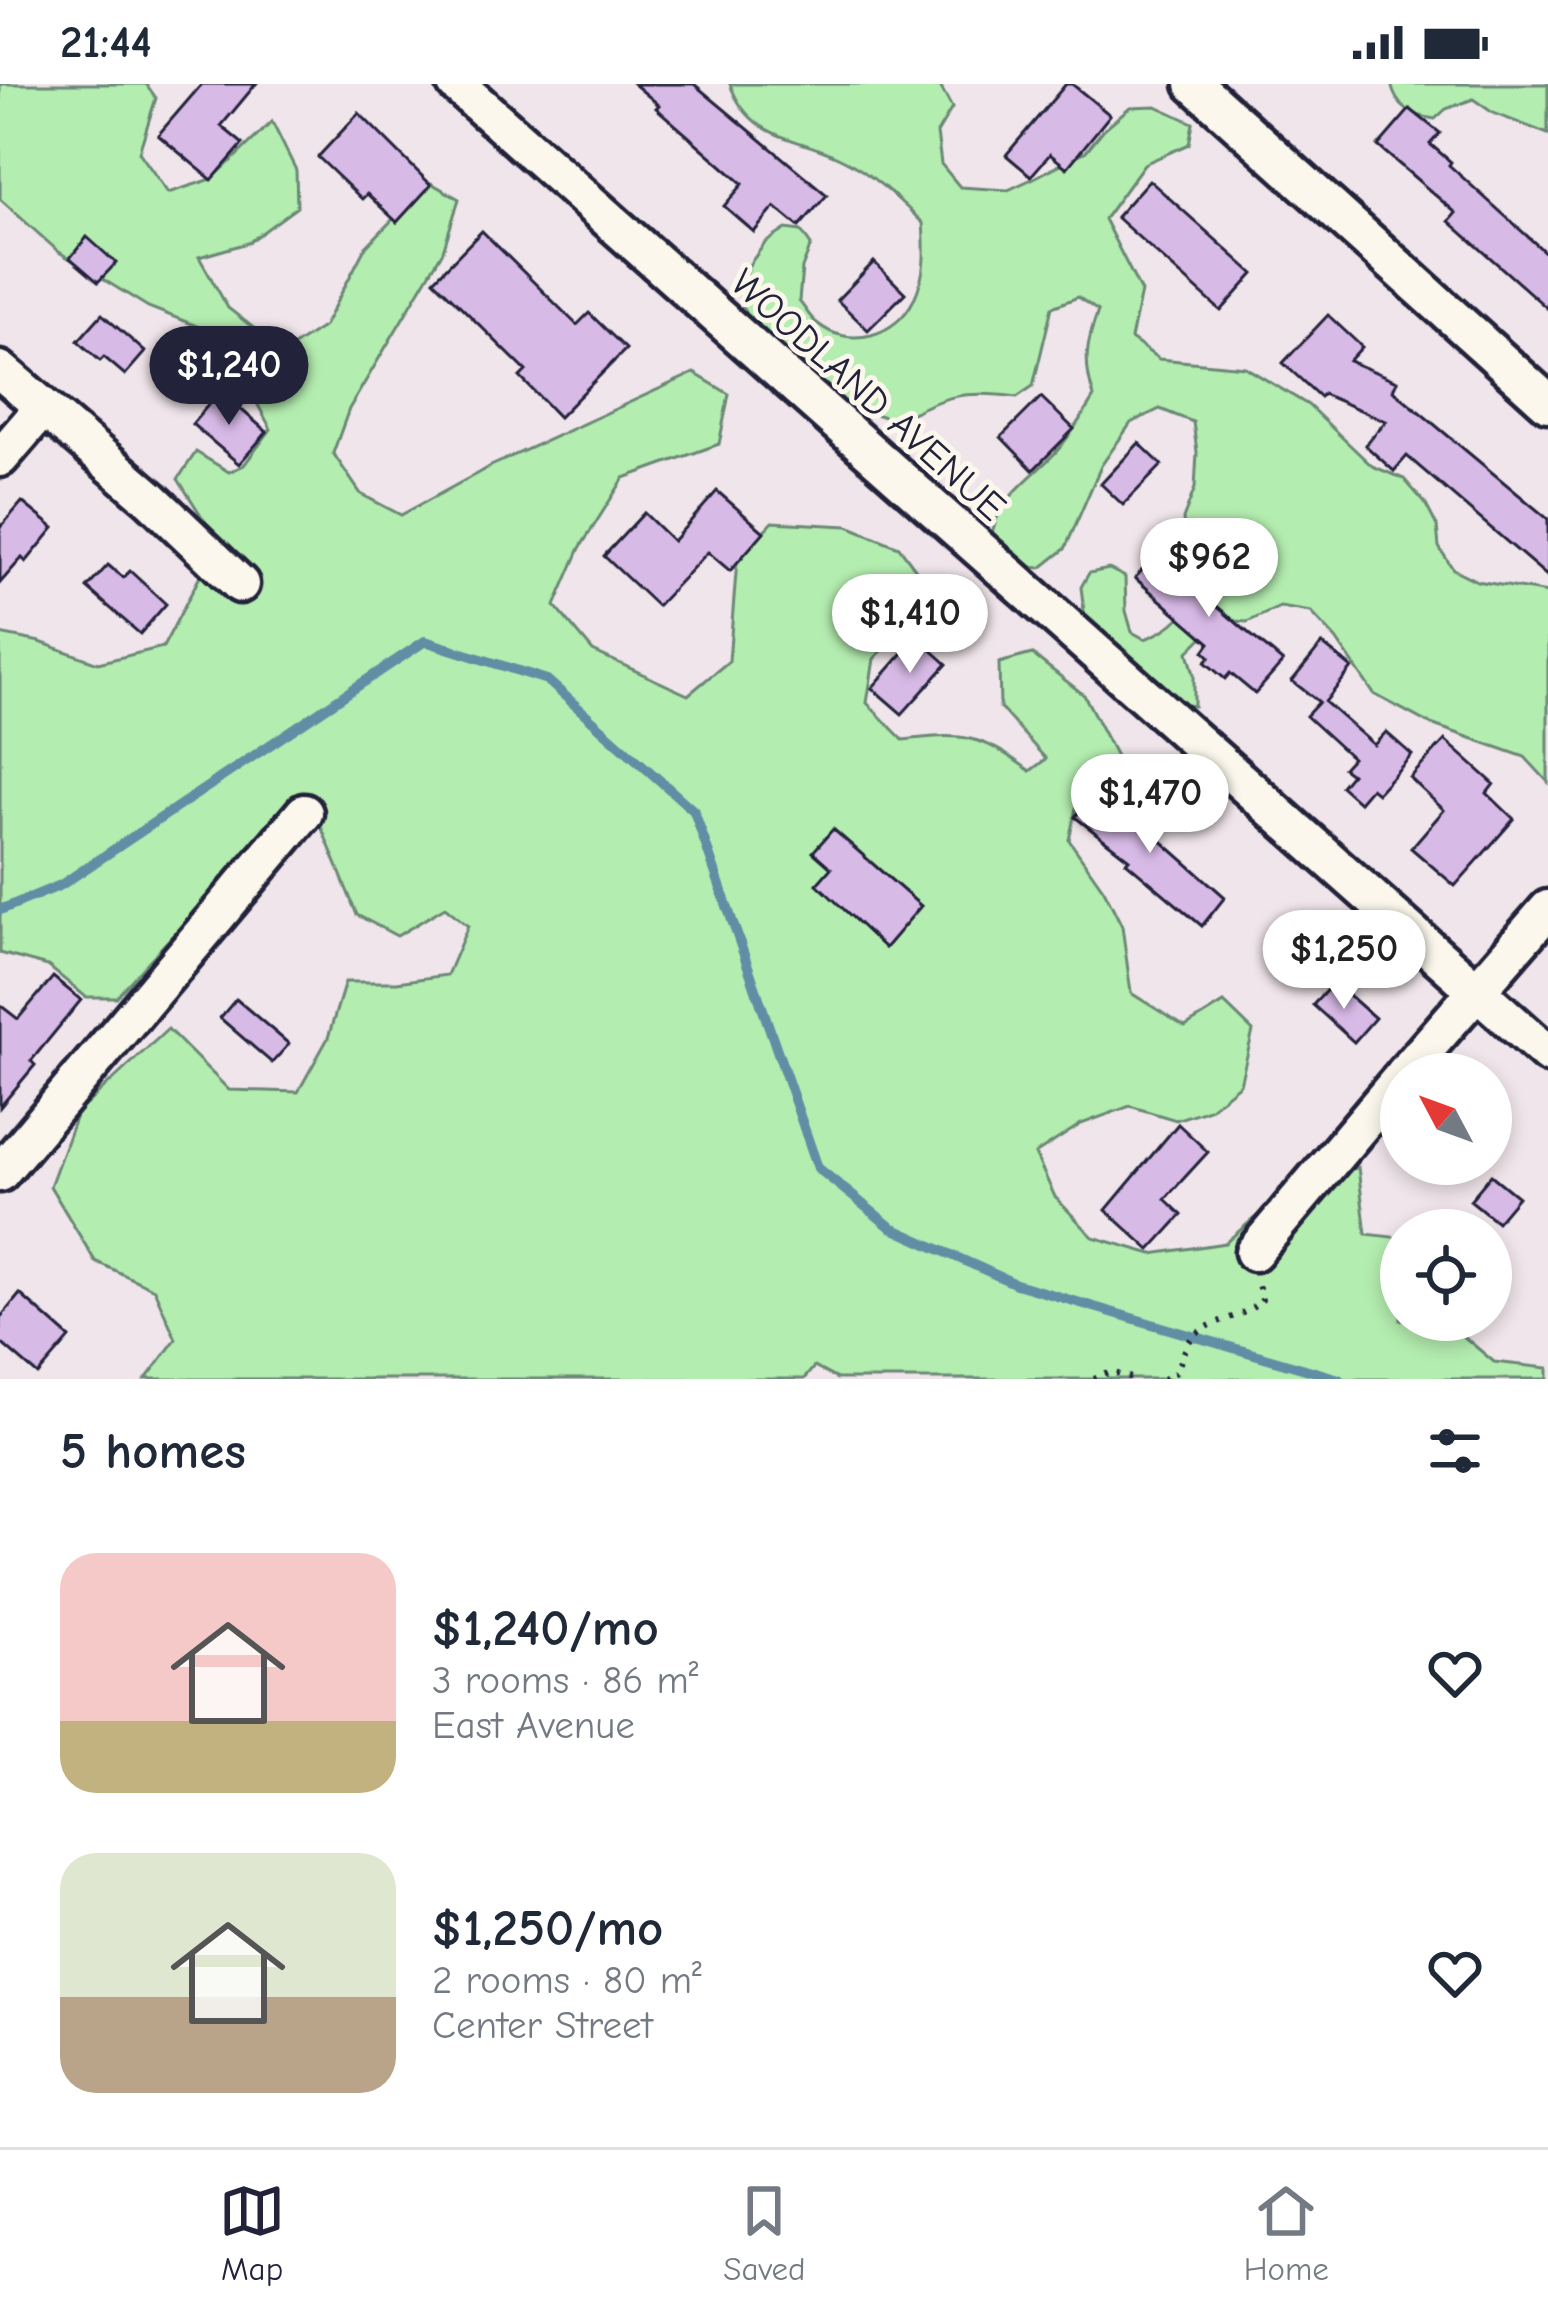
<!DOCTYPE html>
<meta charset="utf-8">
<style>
body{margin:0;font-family:"Comic Neue",sans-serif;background:#f6f6f7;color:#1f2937;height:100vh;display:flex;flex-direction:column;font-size:45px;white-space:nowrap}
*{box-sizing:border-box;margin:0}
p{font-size:39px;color:#747a83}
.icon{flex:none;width:66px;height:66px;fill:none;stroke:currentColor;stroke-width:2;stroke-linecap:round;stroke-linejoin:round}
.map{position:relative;height:1295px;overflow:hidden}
.drawer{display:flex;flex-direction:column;background:#fff;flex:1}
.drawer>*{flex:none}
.needle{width:78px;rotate:311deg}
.controls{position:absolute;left:1380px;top:969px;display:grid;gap:24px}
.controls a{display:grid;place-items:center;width:132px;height:132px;border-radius:50%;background:#fff;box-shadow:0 6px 18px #0003;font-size:60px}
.price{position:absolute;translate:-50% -102px;padding:0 27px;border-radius:42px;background:#fff;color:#222;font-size:39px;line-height:78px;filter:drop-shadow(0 3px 6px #0008)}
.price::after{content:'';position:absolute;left:50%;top:72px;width:36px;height:27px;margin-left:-18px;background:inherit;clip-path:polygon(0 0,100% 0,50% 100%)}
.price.active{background:#22223b;color:#fff}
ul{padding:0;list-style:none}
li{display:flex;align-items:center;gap:36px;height:300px;padding:0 60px}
li span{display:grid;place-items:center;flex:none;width:336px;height:240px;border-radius:36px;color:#555}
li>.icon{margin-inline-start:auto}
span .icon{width:144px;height:144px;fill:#fffc;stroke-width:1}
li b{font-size:51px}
h2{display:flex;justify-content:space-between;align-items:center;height:144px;padding:0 60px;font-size:51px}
.status{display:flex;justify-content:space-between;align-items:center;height:84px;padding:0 60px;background:#fff;direction:ltr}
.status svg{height:33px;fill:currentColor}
.dock{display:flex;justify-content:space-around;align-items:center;height:168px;border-top:3px solid #e0e1e3;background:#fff;font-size:33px;color:#747a83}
.dock a{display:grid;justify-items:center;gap:6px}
.dock .active{color:#22223b}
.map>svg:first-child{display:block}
.green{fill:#b4edb0;stroke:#6b8876;stroke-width:3}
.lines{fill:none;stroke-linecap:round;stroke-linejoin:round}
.stream{stroke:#618ea5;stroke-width:10}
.building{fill:#d8bae7;stroke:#22223b;stroke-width:3}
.street-casing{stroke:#22223b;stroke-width:45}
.path{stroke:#22223b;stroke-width:6;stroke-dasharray:3 9;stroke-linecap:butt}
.street{stroke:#fbf7ec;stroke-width:36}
.labels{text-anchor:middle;stroke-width:10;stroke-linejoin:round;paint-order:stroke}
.street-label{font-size:39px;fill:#22223b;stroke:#fbf7ec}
</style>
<div class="status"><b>21:44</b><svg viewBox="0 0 49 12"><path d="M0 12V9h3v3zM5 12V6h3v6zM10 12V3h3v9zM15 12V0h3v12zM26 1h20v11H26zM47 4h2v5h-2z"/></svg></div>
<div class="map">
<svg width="1548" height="1295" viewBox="0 0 1548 1295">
<rect width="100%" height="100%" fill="#f0e5ea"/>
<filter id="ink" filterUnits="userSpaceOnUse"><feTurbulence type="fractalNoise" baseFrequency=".00833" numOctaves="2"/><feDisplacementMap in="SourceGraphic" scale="24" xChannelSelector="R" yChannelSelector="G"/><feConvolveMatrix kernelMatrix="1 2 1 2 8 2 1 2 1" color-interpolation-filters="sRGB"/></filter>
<g filter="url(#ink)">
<g class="green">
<path d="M0 0H146L156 14 139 68 168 109 212 95 272 38 296 86 297 123 248 159 199 173 228 224 284 268 324 242 365 164 429 98 459 115 443 167 349 325 333 369 361 410 401 431 491 382 694 289 729 310 719 360 624 394 580 464 555 522 593 567 688 611 729 577 737 476 772 438 848 442 899 463 927 501 910 537 874 575 867 619 903 656C963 649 981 650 1030 687L1046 675 1000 624 999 579 1032 570 1084 611 1117 674 1078 715 1069 756 1104 806 1122 842 1131 909 1185 943 1224 919 1253 947 1240 1000 1209 1025 1176 1036 1130 1022 1081 1040 1035 1070 1055 1113 1093 1153 1152 1170 1225 1159 1284 1109 1358 1083 1366 1150 1401 1154V1236H1444L1494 1278 1548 1284V1295H837L814 1283 804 1295H146L176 1255 154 1205 95 1177 50 1102 77 1029 168 945 229 1006 298 1008 328 954 345 898H397L447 891 468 842 445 823 397 852 357 831 312 720 289 724 116 913H86L48 882 0 869V550L40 558 98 579 163 563 218 458 178 395 196 368 229 388 244 381 271 345 220 251 148 223 59 168 0 115Z"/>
<path d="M730 0H939L952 24 937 49 941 80 960 103 1008 106 1034 94 1086 67 1104 45 1130 23 1156 22 1193 39 1189 60 1144 80 1104 135 1141 208 1131 255 1159 275 1245 283 1308 321 1372 382 1404 395 1425 419 1437 442 1439 463 1453 485 1477 497 1548 509V698L1525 673 1428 639 1374 610 1336 555 1311 528 1280 523 1247 538 1220 536 1188 568 1194 590V622L1164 617 1086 543 1081 503 1089 489 1109 485 1125 493 1126 527 1132 548 1145 555C1174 544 1190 527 1201 498L1186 469 1183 435 1195 404 1197 368 1193 338 1160 325 1131 339 1101 382 1065 465 1041 484 1015 482 991 458C993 417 1031 395 1056 368 1071 351 1083 331 1094 313 1083 279 1086 260 1098 227L1078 213 1052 223 1033 302 1017 313C966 306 942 311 898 337L832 317 751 241 740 214 749 181 765 159 786 145 801 147 811 161 802 184 799 217C805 224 810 234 817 239 849 266 897 252 914 215 926 190 925 166 923 139 899 116 873 90 842 75 796 51 751 58 730 0Z"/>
<path d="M1391 0H1548V50L1493 29 1473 15 1446 25 1435 35C1411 31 1397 25 1391 0Z"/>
</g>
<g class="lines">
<polyline class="stream" points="0,826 61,801 425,557 547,596 694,727 818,1084 892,1144 1016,1200 1339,1295"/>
</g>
<g class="building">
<polygon points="202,0 256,0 221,42 243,60 212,96 158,51"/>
<polygon points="634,0 694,0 827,111 799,143 775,123 754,148 724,122 743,100 656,24 659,21"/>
<polygon points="1066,0 1072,0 1110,31 1067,84 1050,70 1031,92 1006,71"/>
<polygon points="1410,25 1440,49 1430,60 1451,78 1449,81 1548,171 1548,225 1449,137 1456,129 1378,62"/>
<polygon points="359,29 431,101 397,138 367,110 362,115 318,73"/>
<polygon points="1149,96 1254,190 1221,227 1116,133"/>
<polygon points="482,147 577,241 589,229 626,265 559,333 520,293 526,287 434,196"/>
<polygon points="87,153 116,179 98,198 70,174"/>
<polygon points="874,178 905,209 868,246 837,216"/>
<polygon points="102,230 145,268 125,291 104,273 100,277 78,257"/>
<polygon points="1328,231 1362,263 1349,277 1397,297 1393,306 1548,435 1548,493 1407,372 1394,387 1365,361 1386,337 1323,310 1320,313 1283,279"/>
<polygon points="199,246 227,270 200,302 172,278"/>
<polygon points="220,307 267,348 239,380 192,340"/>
<polygon points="1041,313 1074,345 1033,386 1001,353"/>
<polygon points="1139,359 1162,381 1123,421 1101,400"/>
<polygon points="717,407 764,448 730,487 708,468 657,522 604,472 644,429 673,457"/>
<polygon points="22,418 54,444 26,478 22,474 0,499 0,444"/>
<polygon points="1162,464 1183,483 1193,472 1215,491 1200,508 1283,578 1255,610 1230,589 1225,595 1205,578 1210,573 1204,567 1210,559 1135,494"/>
<polygon points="108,481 123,494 130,487 166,520 140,550 87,504"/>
<polygon points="917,553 947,580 902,630 872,604"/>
<polygon points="1322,560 1352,584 1325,618 1374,661 1386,648 1412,671 1377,709 1371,704 1359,718 1341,702 1351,690 1343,684 1352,674 1306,632 1319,618 1292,597"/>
<polygon points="1445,656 1494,700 1487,709 1514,735 1455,802 1411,764 1444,726 1410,694"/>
<polygon points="1099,702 1225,813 1202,842 1126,778 1129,775 1075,733"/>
<polygon points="833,745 921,822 885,864 817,800 831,784 813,768"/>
<polygon points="53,893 81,916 31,977 35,981 0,1023 0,921 18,935"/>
<polygon points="1334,898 1375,934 1354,958 1313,921"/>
<polygon points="236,915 289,960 272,979 220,934"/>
<polygon points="1178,1040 1208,1068 1165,1115 1182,1131 1150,1166 1106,1126"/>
<polygon points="1491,1091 1518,1113 1497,1138 1470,1116"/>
<polygon points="20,1210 70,1254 38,1291 0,1258 0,1234"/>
</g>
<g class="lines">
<defs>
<g id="street">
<polyline points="456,0 1548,970"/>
<polyline points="1194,0 1548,319"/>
<polyline points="0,286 151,415 240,500"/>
<polyline points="0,374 43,324"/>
<polyline points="1404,990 1548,825"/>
<polyline points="0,1089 304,729"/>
<polyline points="1254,1168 1401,994"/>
</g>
</defs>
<use href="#street" class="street-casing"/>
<g class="path">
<polyline points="1094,1295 1111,1288 1135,1295"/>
<path d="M1163 1295 1175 1289C1182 1278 1184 1263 1192 1254 1211 1234 1242 1236 1262 1216L1258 1200"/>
</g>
<use href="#street" class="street"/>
</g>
</g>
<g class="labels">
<g class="street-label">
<text transform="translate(869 310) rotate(42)" y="14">WOODLAND AVENUE</text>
</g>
</g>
</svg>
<div class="controls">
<a><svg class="needle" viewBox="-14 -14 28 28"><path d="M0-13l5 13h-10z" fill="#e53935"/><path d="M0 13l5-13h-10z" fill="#747a83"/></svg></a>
<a><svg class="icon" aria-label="locate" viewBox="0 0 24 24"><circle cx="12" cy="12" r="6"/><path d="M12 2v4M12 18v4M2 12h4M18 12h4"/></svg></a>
</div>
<b class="price active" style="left:229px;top:344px">$1,240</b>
<b class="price" style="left:1209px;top:536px">$962</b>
<b class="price" style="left:910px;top:592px">$1,410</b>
<b class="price" style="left:1150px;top:772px">$1,470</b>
<b class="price" style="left:1344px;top:928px">$1,250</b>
</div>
<section class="drawer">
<h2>5 homes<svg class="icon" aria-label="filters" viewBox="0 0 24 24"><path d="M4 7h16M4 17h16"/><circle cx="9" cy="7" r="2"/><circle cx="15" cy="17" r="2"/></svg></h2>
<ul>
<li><span style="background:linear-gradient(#f6c9c9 70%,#c2b280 0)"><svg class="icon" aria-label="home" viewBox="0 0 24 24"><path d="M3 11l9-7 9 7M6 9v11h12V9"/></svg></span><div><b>$1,240/mo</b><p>3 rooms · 86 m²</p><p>East Avenue</p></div><svg class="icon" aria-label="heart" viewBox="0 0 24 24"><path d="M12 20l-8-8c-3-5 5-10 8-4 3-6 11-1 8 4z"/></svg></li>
<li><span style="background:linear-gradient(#dfe7d0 60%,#b9a48a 0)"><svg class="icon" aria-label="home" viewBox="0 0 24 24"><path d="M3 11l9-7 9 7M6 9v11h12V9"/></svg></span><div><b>$1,250/mo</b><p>2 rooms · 80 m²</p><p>Center Street</p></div><svg class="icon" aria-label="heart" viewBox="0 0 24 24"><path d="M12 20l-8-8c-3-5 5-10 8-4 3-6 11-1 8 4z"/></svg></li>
</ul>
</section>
<nav class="dock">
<a class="active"><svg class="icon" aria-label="map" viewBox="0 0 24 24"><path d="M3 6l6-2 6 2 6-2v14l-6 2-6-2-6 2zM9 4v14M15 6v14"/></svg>Map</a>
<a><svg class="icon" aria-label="saved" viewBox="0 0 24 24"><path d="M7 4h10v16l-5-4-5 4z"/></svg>Saved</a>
<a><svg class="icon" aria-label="home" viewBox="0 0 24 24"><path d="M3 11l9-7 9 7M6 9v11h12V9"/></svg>Home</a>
</nav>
